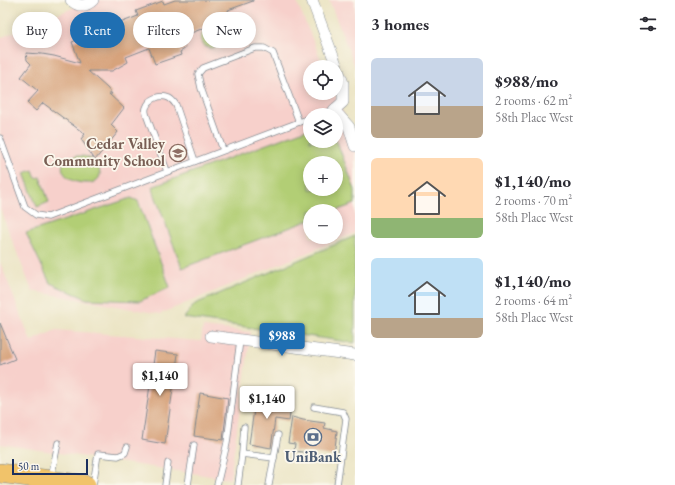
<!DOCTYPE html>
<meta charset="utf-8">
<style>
body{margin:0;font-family:"EB Garamond",serif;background:#f7f7f7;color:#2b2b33;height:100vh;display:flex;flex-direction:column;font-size:15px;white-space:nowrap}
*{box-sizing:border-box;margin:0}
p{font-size:13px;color:#7c7c81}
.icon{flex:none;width:22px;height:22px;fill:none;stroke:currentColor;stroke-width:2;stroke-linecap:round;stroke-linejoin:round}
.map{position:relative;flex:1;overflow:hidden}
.panel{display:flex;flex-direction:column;background:#fff;width:320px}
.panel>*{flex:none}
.hud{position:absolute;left:12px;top:12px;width:283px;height:36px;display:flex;gap:8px}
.buttons{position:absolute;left:303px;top:60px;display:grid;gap:8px}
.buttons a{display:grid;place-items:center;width:40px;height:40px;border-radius:50%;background:#fff;box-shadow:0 2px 10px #0003;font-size:20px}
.scale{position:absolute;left:12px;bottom:10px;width:76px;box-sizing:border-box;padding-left:4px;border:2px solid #1b2f5e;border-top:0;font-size:11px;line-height:14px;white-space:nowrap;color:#1b2f5e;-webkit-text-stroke:3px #fbf7ec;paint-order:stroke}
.price{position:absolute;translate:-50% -34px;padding:0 9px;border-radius:4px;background:#fff;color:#222;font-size:13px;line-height:26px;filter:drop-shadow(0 1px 2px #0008)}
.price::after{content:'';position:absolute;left:50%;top:24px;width:12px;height:9px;margin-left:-6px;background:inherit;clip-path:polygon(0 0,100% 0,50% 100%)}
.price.active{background:#1f6fb2;color:#fff}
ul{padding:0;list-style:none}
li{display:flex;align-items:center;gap:12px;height:100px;padding:0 16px}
li span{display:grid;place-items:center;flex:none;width:112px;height:80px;border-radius:6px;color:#555}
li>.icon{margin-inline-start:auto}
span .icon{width:48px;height:48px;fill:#fffc;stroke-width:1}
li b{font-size:17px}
h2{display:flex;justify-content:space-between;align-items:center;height:48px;padding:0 16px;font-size:17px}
.tag{padding:0 14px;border-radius:18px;background:#fff;box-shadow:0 2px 10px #0003;font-size:14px;line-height:36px}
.tag.active{background:#1f6fb2;color:#fff}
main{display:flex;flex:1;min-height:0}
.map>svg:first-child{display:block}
.built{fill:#f7d0cb;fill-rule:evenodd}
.green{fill:#b2ce75;stroke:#667e6a;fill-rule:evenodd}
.building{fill:#d7a37c}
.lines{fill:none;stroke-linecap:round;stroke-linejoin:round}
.service-casing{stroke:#828990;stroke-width:7}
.minor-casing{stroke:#828990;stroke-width:12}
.trunk-casing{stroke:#828990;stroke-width:20}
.service{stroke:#fff;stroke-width:5.5}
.minor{stroke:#fff;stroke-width:11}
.trunk{stroke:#f1c36a;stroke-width:19}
.labels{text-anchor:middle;stroke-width:3.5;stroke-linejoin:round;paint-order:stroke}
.education-label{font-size:15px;font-weight:bold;fill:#785e54;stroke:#fbf7ec;text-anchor:end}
.service-label{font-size:15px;font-weight:bold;fill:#4e5e75;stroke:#fbf7ec}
</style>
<main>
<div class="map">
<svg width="355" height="485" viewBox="0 0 355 485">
<rect width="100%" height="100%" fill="#fbf7ec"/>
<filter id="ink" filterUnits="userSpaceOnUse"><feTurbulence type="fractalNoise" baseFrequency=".025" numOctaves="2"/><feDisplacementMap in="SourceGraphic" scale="8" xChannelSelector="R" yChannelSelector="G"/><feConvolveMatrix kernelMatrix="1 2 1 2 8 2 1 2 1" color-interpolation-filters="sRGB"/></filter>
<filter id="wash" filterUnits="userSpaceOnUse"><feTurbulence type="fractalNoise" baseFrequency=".012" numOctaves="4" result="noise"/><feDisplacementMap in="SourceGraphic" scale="16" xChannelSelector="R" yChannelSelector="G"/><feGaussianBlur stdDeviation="0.9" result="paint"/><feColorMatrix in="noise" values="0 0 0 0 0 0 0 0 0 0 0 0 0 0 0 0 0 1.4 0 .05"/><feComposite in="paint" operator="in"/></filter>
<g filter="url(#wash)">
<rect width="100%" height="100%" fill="#eae3c1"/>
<g class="built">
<path d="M92 0H296L324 67H310V93H335L355 143V233L160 314 32 291 0 209V38ZM310 115H336V141H310ZM310 163H336V189H310ZM310 211H336V237H310Z"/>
<polygon points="329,0 355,0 355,67"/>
<polygon points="0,262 31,341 56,330 201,341 203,327 251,332 230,479 0,444"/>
</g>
<g class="green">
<path d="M236 24 241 25 244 28C246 36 242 39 234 40 226 41 219 49 210 48 199 47 197 32 209 30 214 29 217 32 221 34 227 31 229 27 236 24Z"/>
<path d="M310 128V141H336V139L355 190V204L335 211H310V220L182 268 152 187ZM310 163H336V189H310Z"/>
<path d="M76 156C82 156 87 156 91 159 99 164 105 177 94 182 91 183 88 183 85 183 64 183 51 161 76 156Z"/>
<polygon points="33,170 36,178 40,177 49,202 37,207 24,173"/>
<polygon points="131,198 138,201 170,287 140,301 87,299 50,283 26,233"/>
<polygon points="355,236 355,343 184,318 195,304"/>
</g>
<g id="blocks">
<g class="building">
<polygon points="175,0 253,0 253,1 228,10 230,18 178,38 186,48 180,52 181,55 155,64 149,48 126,57 128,62 112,71 88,71 107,88 112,94 109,94 124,108 111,125 118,132 95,160 81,139 85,134 43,103 36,111 27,103 38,91 21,77 31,64 27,60 26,53 42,54 54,56 80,63 72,42 85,37 83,33 105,25 107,28 138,16 136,11 163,1 164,4"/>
<polygon points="0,323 15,359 0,365"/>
<polygon points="155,351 178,354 165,444 142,440"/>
<polygon points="200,393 228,398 223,440 194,436"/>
<polygon points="256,396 279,399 278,404 291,406 289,421 275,419 271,448 249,444"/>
<polygon points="292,417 303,420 325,423 324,428 337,431 334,456 294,451 295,444 288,443"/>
</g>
</g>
</g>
<g filter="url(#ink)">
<use href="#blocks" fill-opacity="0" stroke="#828990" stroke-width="1"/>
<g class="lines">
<defs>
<g id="service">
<polyline points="320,115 334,110"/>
<polyline points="0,138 25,207 36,215 48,217 310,118"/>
<polyline points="223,150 201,88 198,74 203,68 255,48 264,48 273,53 299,122"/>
<path d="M167 171 147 117C146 114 145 111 146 108 149 99 160 94 169 98 171 99 174 102 176 105L195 161"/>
<polyline points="314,407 343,412 346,419 337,485"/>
<polyline points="242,454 274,458"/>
<polyline points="51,478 58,443"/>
<polyline points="93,485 98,454 118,456 125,453 127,447"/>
<polyline points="165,485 168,463"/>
<polyline points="188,485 194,445"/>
<polyline points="217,485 227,443 240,340"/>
<polyline points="238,485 242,454 244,427"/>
<polyline points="269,485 278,435"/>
</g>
<g id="minor">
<path d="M71 0C78 7 86 7 93 0"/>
<polyline points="312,0 343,83 343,102 334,110 349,127 355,146"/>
<polyline points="211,336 355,355"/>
</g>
<polyline id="trunk" points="0,473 86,485"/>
</defs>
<use href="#service" class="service-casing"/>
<use href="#minor" class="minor-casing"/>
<use href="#trunk" class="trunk-casing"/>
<use href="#service" class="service"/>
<use href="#minor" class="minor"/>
<use href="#trunk" class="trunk"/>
</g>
</g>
<defs>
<symbol id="school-ring" viewBox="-11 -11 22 22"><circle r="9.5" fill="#fbf7ec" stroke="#8d6e63" stroke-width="1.5"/><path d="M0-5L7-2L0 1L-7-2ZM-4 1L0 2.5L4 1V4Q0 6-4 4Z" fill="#8d6e63"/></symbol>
<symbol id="bank-ring" viewBox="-11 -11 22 22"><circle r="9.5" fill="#fbf7ec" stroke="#5c6f8a" stroke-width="1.5"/><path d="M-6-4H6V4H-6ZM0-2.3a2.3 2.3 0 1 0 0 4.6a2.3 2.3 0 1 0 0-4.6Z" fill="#5c6f8a"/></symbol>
</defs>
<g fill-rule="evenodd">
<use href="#school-ring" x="168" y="143" width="20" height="20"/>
<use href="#bank-ring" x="303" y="427" width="20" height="20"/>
</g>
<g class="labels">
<g class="education-label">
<text x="165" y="149">Cedar Valley<tspan x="165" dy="17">Community School</tspan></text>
</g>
<g class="service-label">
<text x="313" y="462">UniBank</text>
</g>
</g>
</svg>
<div class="buttons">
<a><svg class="icon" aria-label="locate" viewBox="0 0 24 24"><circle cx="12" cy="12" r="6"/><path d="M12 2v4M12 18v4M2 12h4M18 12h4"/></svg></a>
<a><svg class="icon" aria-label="layers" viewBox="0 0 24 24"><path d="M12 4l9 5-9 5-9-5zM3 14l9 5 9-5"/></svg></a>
<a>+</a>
<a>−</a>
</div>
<div class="scale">50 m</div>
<b class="price active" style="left:282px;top:357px">$988</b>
<b class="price" style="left:160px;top:397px">$1,140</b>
<b class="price" style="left:267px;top:420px">$1,140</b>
<div class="hud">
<a class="tag">Buy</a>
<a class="tag active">Rent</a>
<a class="tag">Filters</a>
<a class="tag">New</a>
</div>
</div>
<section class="panel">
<h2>3 homes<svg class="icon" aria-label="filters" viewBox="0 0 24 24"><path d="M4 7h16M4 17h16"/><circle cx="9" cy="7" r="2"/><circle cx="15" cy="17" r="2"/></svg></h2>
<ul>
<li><span style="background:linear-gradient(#c9d6e8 60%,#b9a48a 0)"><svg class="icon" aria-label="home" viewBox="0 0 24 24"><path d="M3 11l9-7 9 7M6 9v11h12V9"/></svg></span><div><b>$988/mo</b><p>2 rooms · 62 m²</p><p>58th Place West</p></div></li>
<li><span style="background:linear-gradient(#ffd9b3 75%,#8fb573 0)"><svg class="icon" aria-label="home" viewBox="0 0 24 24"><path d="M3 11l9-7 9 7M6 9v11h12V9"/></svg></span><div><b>$1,140/mo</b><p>2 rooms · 70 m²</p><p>58th Place West</p></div></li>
<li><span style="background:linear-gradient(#bfe0f5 75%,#b9a48a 0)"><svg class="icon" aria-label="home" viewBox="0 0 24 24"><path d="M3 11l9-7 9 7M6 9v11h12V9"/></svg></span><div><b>$1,140/mo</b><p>2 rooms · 64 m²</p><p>58th Place West</p></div></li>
</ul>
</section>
</main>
